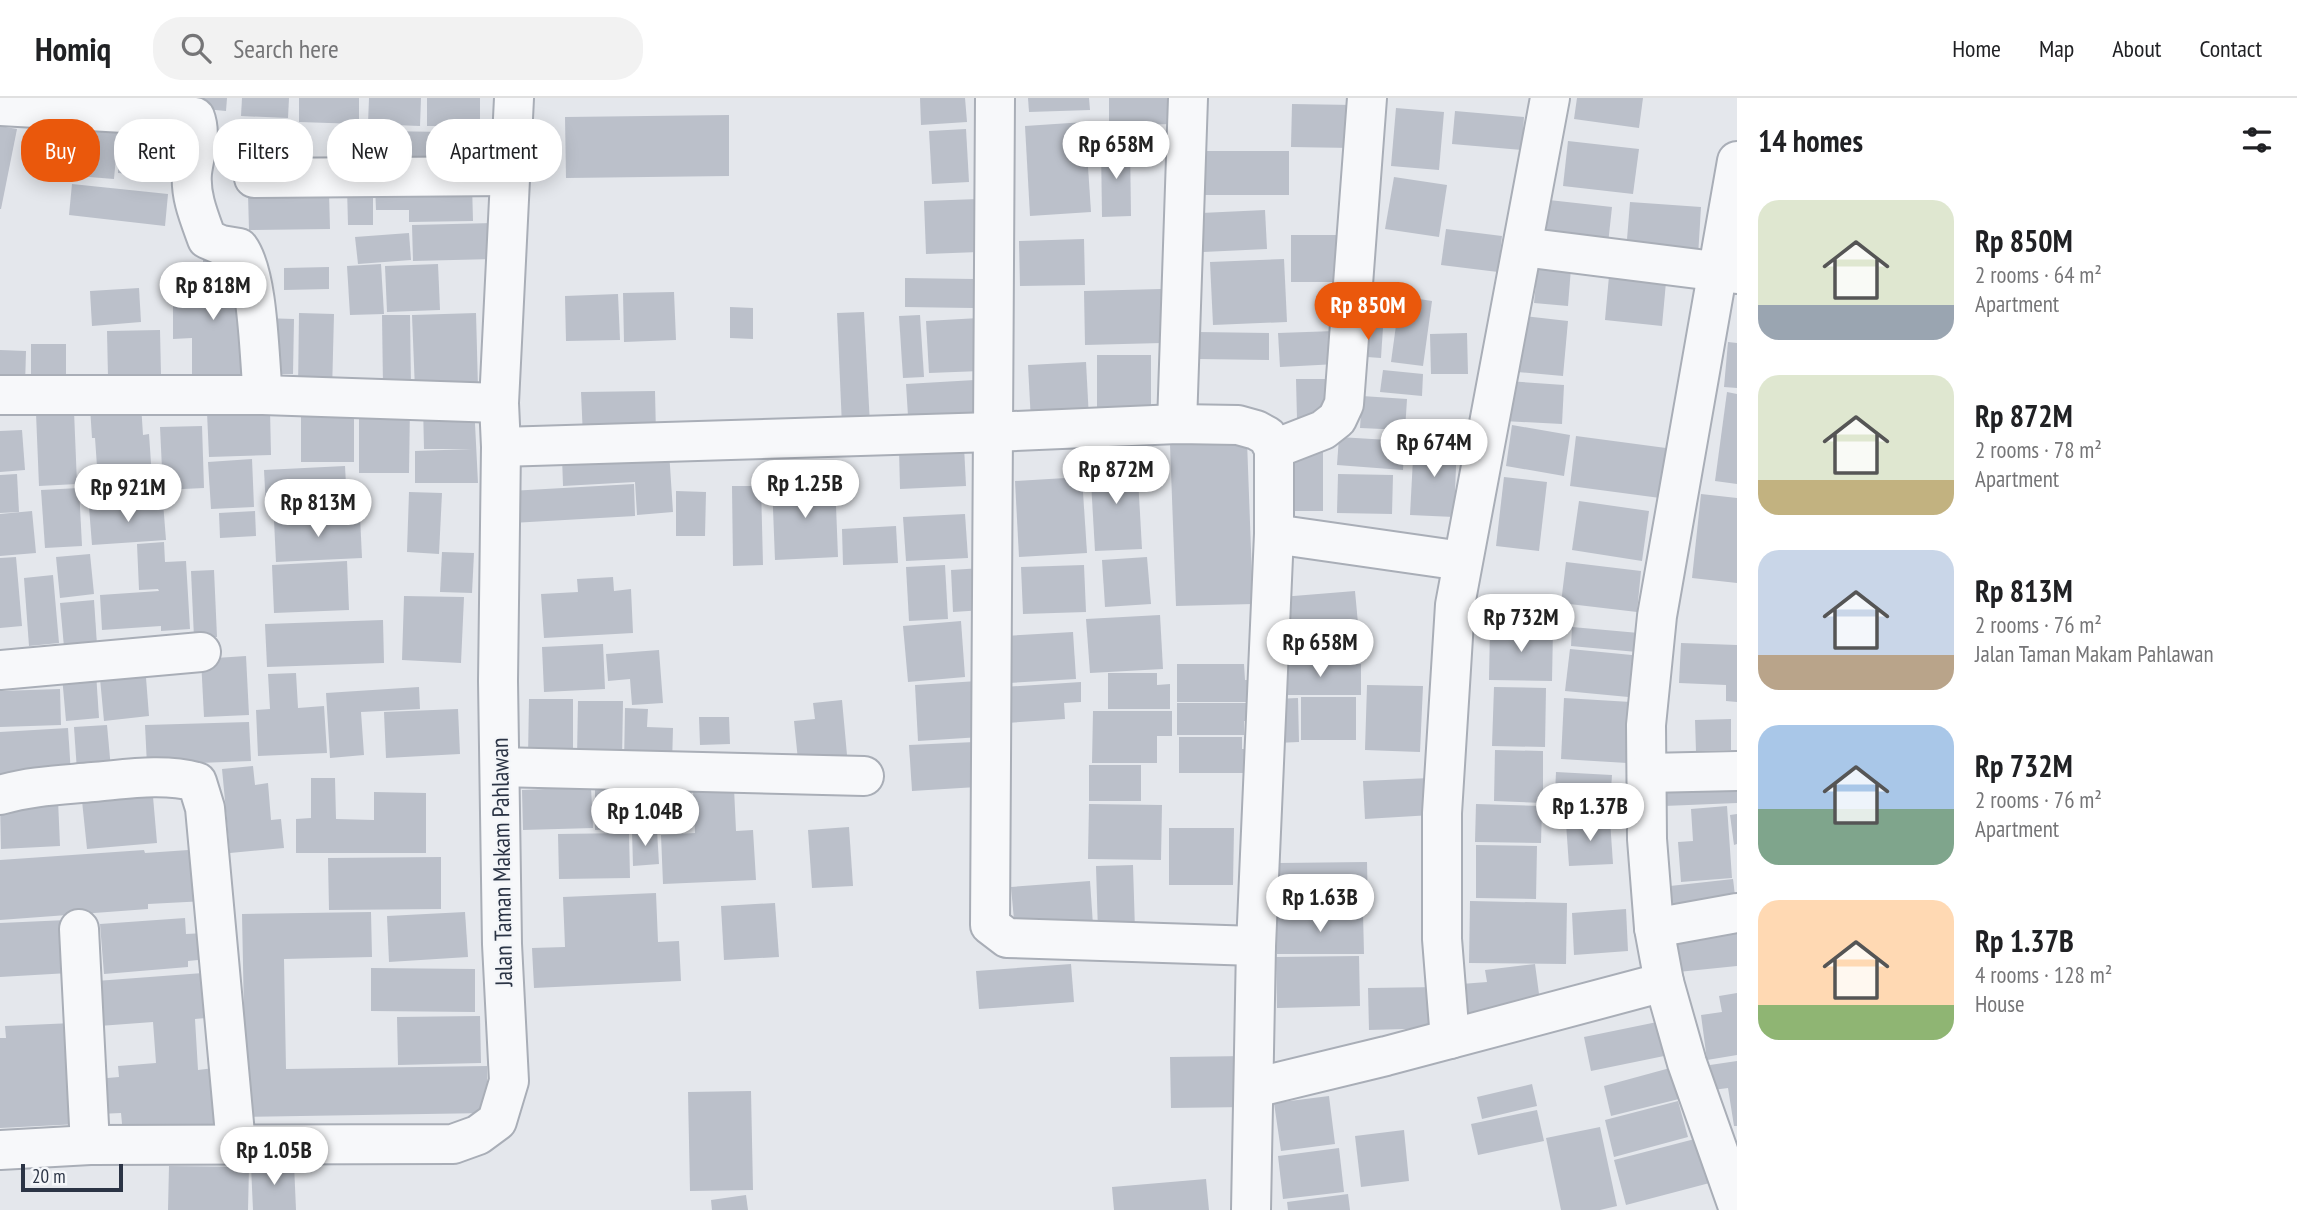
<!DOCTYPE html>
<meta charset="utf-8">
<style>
body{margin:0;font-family:"PT Sans Narrow",sans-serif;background:#f2f2f2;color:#202124;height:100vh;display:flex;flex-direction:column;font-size:26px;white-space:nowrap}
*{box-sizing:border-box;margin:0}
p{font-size:23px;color:#757577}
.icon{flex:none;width:38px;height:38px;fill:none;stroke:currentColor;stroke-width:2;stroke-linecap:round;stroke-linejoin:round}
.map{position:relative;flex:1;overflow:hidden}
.details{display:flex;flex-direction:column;background:#fff;width:560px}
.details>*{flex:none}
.guide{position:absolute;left:21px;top:21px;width:665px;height:63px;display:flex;gap:14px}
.scale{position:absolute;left:21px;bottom:18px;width:102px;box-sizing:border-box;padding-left:7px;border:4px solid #2b3445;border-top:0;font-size:19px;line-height:24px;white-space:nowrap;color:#2b3445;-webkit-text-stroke:5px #f4f6f9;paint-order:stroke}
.price{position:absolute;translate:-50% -60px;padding:0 16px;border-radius:24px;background:#fff;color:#222;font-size:23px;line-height:46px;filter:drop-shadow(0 2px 4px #0008)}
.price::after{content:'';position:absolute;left:50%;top:42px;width:21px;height:16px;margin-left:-10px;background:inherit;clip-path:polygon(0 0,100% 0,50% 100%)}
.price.active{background:#ea580c;color:#fff}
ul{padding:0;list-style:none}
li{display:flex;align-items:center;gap:21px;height:175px;padding:0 21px}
li span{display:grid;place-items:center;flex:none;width:196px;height:140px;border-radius:21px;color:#555}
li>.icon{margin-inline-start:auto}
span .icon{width:84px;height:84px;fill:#fffc;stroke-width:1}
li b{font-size:30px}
h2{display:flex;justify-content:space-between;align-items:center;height:84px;padding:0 21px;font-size:30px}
.chip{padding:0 24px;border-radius:28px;background:#fff;box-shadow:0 4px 18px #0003;font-size:24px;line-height:63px}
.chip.active{background:#ea580c;color:#fff}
header{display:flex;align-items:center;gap:42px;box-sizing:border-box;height:98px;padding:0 35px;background:#fff;border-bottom:2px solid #e0e0e0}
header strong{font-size:33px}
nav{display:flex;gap:38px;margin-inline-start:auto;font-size:24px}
.search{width:490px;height:63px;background:#f2f2f2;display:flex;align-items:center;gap:18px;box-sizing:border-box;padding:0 24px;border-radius:28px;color:#757577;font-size:26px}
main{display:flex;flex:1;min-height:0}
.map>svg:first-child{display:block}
.building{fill:#bbc0ca}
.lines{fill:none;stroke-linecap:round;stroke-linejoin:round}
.minor-casing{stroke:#a9aeb7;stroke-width:42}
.minor{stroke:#f7f8fa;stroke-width:38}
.labels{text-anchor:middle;stroke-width:5;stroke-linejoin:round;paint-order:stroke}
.street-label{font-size:24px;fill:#2b3445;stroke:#f4f6f9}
</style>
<header>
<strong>Homiq</strong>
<div class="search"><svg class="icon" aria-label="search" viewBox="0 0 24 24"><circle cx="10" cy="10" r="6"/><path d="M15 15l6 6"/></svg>Search here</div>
<nav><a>Home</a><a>Map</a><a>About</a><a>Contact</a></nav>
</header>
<main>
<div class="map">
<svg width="1737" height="1112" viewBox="0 0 1737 1112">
<rect width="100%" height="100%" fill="#e4e7ec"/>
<g class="building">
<polygon points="185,0 227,0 226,13 184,9"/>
<polygon points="242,0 289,0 288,20 241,18"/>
<polygon points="299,0 359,0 359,26 299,24"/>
<polygon points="369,0 421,0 420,28 368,26"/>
<rect x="427" y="0" width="53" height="28"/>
<polygon points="920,0 965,0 967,24 921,27"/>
<polygon points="1028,0 1089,0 1090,12 1029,14"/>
<polygon points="1109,0 1180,0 1181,26 1109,27"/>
<polygon points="1577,0 1643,0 1639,30 1574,21"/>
<polygon points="1292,6 1354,7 1353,50 1291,49"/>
<polygon points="1396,10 1444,14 1439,72 1391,68"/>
<polygon points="1455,13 1524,19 1522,52 1452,46"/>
<polygon points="729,17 729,78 566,80 565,19"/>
<polygon points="82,23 119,26 114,81 77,78"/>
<polygon points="123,23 188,28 183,81 118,75 118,45"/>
<polygon points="1085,24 1091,114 1030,118 1025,28"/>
<polygon points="0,28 17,31 1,111 0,111"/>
<polygon points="966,31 969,84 932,86 929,33"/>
<polygon points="382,33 446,34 446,75 382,74"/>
<polygon points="1568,43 1639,51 1633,96 1563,88"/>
<polygon points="1101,47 1130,47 1131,118 1102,119"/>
<rect x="1202" y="53" width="87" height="44"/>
<polygon points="1394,79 1447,87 1439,139 1385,131"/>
<polygon points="72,86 168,96 165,128 69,117"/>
<polygon points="472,86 473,123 409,124 409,112 376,112 375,87"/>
<polygon points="373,88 373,127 348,127 347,89"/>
<polygon points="329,94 330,131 249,132 248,96"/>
<polygon points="978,101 979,154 926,156 924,103"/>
<polygon points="1549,102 1612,109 1607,155 1545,148"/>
<polygon points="1630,104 1701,109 1698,159 1626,154"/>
<polygon points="1265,112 1267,151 1203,154 1201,115"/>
<polygon points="493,125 494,161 413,163 412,127"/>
<polygon points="1446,131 1502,138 1498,174 1441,167"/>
<polygon points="409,135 411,162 358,166 355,139"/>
<polygon points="1291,137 1344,137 1343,184 1291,184"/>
<polygon points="1084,141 1085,187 1020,188 1019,143"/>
<polygon points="203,155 242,161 248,290 192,292 192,240 173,241 173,174 203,173"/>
<polygon points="1284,161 1287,224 1213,227 1210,164"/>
<polygon points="381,166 384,216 350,217 347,168"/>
<polygon points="438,166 440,212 387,214 385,168"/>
<polygon points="1538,166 1571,170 1568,208 1534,205"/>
<polygon points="329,169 329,191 284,192 284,170"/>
<polygon points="1609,178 1666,184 1662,228 1605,222"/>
<polygon points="905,180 974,181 973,210 905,209"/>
<polygon points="139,190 141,224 92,228 90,193"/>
<polygon points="1161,191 1162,245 1085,247 1084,193"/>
<polygon points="674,194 676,242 624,244 623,195"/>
<polygon points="618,196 620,242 566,243 565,198"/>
<polygon points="1400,198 1432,203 1423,268 1391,264"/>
<polygon points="730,209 753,210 753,241 730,240"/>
<polygon points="864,214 870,327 842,328 837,215"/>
<polygon points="299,215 334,216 332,294 298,293"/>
<polygon points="476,215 478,290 415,292 412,217"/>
<polygon points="382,217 410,217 411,289 383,289"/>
<polygon points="920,217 924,279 903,280 899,218"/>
<polygon points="1523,218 1568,223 1563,278 1517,274"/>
<polygon points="263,220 294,221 293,276 263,276"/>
<polygon points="979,220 981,273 929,275 926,223"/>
<polygon points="1356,228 1383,229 1381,260 1353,258"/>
<polygon points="160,232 161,277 108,279 107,233"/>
<polygon points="1335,233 1337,266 1280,269 1278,235"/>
<polygon points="1198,234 1269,235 1269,262 1198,261"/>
<polygon points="1467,235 1468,276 1431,276 1430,236"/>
<polygon points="1728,244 1737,245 1737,290 1724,289"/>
<polygon points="31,246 66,246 66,290 31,291"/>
<polygon points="0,252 26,253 25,288 0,288"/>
<rect x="1097" y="257" width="54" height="60"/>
<polygon points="1086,264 1089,321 1031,324 1028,267"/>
<polygon points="1383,272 1423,276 1422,298 1380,294"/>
<polygon points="1296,281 1331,281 1331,320 1297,321"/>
<polygon points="975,282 977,315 908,318 906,286"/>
<polygon points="1507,283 1564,287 1562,326 1504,323"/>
<polygon points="655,293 656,337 583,339 581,294"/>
<polygon points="1727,294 1737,296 1737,386 1715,383"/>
<polygon points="1362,298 1407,301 1405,332 1360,330"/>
<polygon points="141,306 143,337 149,336 153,394 99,397 95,340 92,340 90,309"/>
<polygon points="359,306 410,306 409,375 359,375"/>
<polygon points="474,306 478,385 415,385 415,353 472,351 424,351 423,307"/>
<polygon points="270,312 271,357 209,359 207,314"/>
<polygon points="74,313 77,386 39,388 36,315"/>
<rect x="301" y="318" width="53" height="46"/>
<polygon points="1512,327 1570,337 1564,378 1506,368"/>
<polygon points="202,328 204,390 163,392 160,329"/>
<polygon points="22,332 25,372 0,374 0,333"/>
<polygon points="1576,338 1666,350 1660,400 1570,388"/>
<polygon points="1339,339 1405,343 1403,372 1337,367"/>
<polygon points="1414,342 1457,344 1454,419 1410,417"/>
<polygon points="1247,343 1253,506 1176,508 1170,346"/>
<polygon points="964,348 966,388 900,391 899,351"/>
<polygon points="669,353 673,414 637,417 635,384 563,388 562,359"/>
<rect x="1286" y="353" width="37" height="60"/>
<polygon points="252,361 254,409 211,411 208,364"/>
<polygon points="1137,362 1142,451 1095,453 1090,366"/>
<polygon points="345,368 347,406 266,410 264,372"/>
<polygon points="17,376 19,414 0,415 0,377"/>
<polygon points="1338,376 1393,377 1392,416 1337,415"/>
<polygon points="1082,379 1087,455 1019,459 1015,383"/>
<polygon points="1504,379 1547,384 1539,453 1496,448"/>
<polygon points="835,382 838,459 775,462 772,385"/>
<polygon points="634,386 635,418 512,425 510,393"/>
<polygon points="732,388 761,388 763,467 733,468"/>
<polygon points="79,390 82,448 45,450 41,392"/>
<polygon points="676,393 706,394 705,438 676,438"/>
<polygon points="409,394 442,395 439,456 407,454"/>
<polygon points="1701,396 1737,400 1737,485 1692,480"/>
<polygon points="1579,403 1649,413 1642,463 1572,452"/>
<polygon points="163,404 166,442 92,447 89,409"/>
<polygon points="32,413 36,455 0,458 0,416"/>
<polygon points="255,413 256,438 220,440 219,415"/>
<polygon points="965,416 968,460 906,463 903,419"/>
<polygon points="360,418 362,460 276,464 274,422"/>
<polygon points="896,428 898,465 843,467 842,431"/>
<polygon points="164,444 165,464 186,463 190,531 161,533 161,528 102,532 100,497 159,493 158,491 139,492 137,446"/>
<polygon points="442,454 474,455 472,495 440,494"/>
<polygon points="90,456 94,496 60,500 56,459"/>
<polygon points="16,459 22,528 0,530 0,460"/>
<polygon points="1147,459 1151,506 1105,509 1102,462"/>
<polygon points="347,463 349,512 274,515 272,467"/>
<polygon points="1566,464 1641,473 1637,514 1561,505"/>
<polygon points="945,467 948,521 909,523 906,469"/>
<polygon points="1084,467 1086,514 1023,516 1021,469"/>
<polygon points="982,470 984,512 953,514 951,472"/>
<polygon points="214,472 217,539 194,540 191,473"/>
<polygon points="53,477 59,545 29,548 24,480"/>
<polygon points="613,479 614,493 631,491 633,535 544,540 541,496 578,494 577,481"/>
<polygon points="1355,493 1361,558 1286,563 1281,499"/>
<polygon points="404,498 464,499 461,565 402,562"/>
<polygon points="94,502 97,547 64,549 60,505"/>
<polygon points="1160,517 1163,571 1090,575 1086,521"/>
<polygon points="383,522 384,565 267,569 265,526"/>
<polygon points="961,523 965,579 908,584 903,528"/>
<polygon points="1572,529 1650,536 1648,555 1571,548"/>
<polygon points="1490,530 1553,531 1552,583 1489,582"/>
<polygon points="1073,534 1076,581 1008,585 1005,538"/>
<polygon points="1681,545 1737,547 1737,604 1726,603 1726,587 1679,585"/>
<polygon points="603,546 605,591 544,594 542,549"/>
<polygon points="1570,551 1642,558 1639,600 1565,593"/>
<polygon points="659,552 663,605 632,607 630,581 608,583 606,556"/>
<polygon points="246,558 249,617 204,619 201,561"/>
<polygon points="1177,566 1244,566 1245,582 1259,582 1259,604 1177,604"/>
<polygon points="1279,566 1361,566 1361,597 1280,597"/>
<polygon points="145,567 149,618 104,623 99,570"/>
<polygon points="96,575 99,620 66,623 62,578"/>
<polygon points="296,575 298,610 324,608 327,655 258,658 256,612 270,611 268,576"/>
<polygon points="1108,575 1157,575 1157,587 1170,586 1170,611 1108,611"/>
<polygon points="978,583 981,639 918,643 915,587"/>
<polygon points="1081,584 1081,604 1064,605 1065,621 1006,625 1003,589"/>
<polygon points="1367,587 1423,588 1420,654 1365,652"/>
<polygon points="419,589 420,611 361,614 364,657 330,660 326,595"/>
<polygon points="1494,589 1546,590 1545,649 1492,648"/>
<polygon points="60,591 61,627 0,629 0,593"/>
<rect x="1301" y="599" width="55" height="43"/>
<polygon points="1298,600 1299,644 1276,645 1274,601"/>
<polygon points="1564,600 1631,604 1627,665 1561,661"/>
<polygon points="529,601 573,601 573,660 528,659"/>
<polygon points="842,602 848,668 799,672 794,623 815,621 813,605"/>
<polygon points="578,603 623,603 622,662 577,661"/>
<polygon points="1177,605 1259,605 1259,623 1244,623 1244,637 1177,637"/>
<polygon points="625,610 648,611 647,629 673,630 672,667 624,666"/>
<polygon points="458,611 460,656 386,660 384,614"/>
<polygon points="1093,613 1172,613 1172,638 1157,638 1157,665 1092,665"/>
<polygon points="699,619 729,619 730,646 700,647"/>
<polygon points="1731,621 1731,652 1696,653 1695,622"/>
<polygon points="249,624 251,663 147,667 145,627"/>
<polygon points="107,627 111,671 77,673 74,629"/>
<polygon points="68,630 71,676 0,680 0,634"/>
<polygon points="1179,639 1242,639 1242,651 1258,651 1257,675 1179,675"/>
<polygon points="975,644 977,689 912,693 909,647"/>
<polygon points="1495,652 1543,653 1543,705 1494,703"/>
<rect x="1089" y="667" width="52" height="36"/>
<polygon points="253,668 255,687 268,685 271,722 281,721 284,750 230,755 222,671"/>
<polygon points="1556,674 1612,677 1609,721 1554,718"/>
<polygon points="1737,676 1737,705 1664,708 1663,679"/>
<polygon points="311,680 335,680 336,721 374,722 374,694 426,695 426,755 296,755 296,721 311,720"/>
<polygon points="1430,680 1432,717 1365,721 1363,683"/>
<polygon points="595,686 625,686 626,731 595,732"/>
<polygon points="152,687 157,745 87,751 81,693"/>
<polygon points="591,689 593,730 523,732 522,692"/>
<polygon points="734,690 736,733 753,732 756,782 663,786 661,737 695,735 693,692"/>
<polygon points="58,702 60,748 1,751 0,704"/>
<polygon points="1089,706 1162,707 1161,762 1088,761"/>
<polygon points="1476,706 1542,708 1541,745 1475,744"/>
<polygon points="1727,708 1732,780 1681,784 1678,744 1693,743 1691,711"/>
<polygon points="1737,716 1737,746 1734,747 1730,717"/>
<polygon points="1610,722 1613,766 1569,768 1566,725"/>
<polygon points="849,729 853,788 812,790 808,732"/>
<polygon points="1169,730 1234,730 1233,787 1169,787"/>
<polygon points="657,732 659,766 633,768 632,733"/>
<polygon points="629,735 630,780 559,781 558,736"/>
<polygon points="1476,747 1537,748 1536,801 1476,800"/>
<polygon points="203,751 206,803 148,806 148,811 0,822 0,762 144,752 145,755"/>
<polygon points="441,759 441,811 329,812 328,760"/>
<polygon points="1367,764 1368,813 1280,814 1279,765"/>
<polygon points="1133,767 1135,833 1098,834 1096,768"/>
<polygon points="1733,781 1737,814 1665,822 1661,789"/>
<polygon points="1090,783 1093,827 1015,833 1011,789"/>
<polygon points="656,795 658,844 679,843 681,883 534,890 532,850 565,849 563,799"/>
<polygon points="1470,803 1567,805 1566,866 1469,865"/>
<polygon points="775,805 779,859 724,862 721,808"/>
<polygon points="1626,811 1628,853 1574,857 1572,815"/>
<polygon points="371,814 372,859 284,861 286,971 487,968 488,1015 246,1019 242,816"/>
<polygon points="465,814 468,859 389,864 387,818"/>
<polygon points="1363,815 1364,856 1277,856 1277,816"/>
<polygon points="185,820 186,836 205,835 208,861 188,863 188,869 104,876 100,826"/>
<polygon points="67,822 69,875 0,879 0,825"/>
<polygon points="1737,826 1737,868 1678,874 1674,832"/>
<polygon points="1359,858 1360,908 1277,910 1276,859"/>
<polygon points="1071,866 1074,904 979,911 976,873"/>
<polygon points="1535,866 1541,911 1466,920 1461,886 1487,884 1485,872"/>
<polygon points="371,870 475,871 475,914 371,913"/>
<polygon points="203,875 206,920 195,921 198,972 214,970 218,1029 123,1036 121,1015 99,1016 96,981 119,979 118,968 156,965 153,924 99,928 96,883"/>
<polygon points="1440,889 1441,930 1369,932 1368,890"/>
<polygon points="1737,895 1737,957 1707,962 1701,917 1722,914 1719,898"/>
<polygon points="480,918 481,965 398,967 397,919"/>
<polygon points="1662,923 1669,957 1591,973 1584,939"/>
<polygon points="73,925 79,1026 0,1030 0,940 6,940 5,928"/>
<polygon points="1247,958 1247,1009 1171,1010 1170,959"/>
<polygon points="1737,963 1737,1028 1734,1028 1728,990 1713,992 1710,967"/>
<polygon points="1670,970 1679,1001 1611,1018 1604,988"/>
<polygon points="1532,986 1537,1008 1482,1021 1477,999"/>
<polygon points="751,993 753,1092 690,1093 688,994"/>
<polygon points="1329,998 1335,1046 1281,1053 1274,1005"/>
<polygon points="1678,1003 1688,1039 1614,1059 1605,1022"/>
<polygon points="1537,1012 1544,1043 1478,1057 1471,1026"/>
<polygon points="1600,1029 1617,1108 1600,1112 1561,1112 1546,1040"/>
<polygon points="1404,1032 1409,1083 1361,1089 1355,1038"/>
<polygon points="1710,1037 1721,1082 1626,1107 1614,1062"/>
<polygon points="1339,1050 1344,1094 1283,1101 1278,1058"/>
<polygon points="294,1066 296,1112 253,1112 251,1068"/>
<polygon points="169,1068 249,1069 248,1112 168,1112"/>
<polygon points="1206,1081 1209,1112 1114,1112 1112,1089"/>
<polygon points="1348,1096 1350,1112 1288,1112 1287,1104"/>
<polygon points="746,1097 748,1112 712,1112 711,1102"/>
</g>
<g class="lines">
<defs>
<g id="minor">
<polyline points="995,0 990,827 1007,840 1256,848"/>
<path d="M0 8 195 19C202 37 194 57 192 75 190 98 199 119 207 141L221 147 239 150C259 177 259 262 263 297"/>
<polyline points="1737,63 1657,518 1646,627 1647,741 1654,830 1664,884 1687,965 1737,1106"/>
<polyline points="254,80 509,78"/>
<polyline points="1523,149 1737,176"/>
<polyline points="0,297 263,297 499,305"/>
<polyline points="1177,326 1188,0"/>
<polyline points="501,349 992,334 1177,326 1238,327 1256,332 1267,338 1274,351 1274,436 1256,848 1251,1112"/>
<polyline points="1274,351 1323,332 1337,321 1344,306 1367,0"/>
<polyline points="1274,436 1462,463"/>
<polyline points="0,572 201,554"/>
<polyline points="500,669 864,678"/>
<polyline points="1647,675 1737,673"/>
<path d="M0 697C30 688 61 687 93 684 128 681 163 675 197 684L205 710 236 1047"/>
<polyline points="1654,830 1737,815"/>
<polyline points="79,831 90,1047"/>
<polyline points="1450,941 1442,841 1442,715 1455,507 1550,0"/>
<polyline points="1254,990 1386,958 1664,884"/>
<polyline points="0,1052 90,1047 453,1046 478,1037 497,1023 509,983 502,846 498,583 501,349 499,305 514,0"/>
</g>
</defs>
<use href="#minor" class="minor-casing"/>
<use href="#minor" class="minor"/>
</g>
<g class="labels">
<g class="street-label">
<text transform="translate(502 764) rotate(-91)" y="8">Jalan Taman Makam Pahlawan</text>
</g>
</g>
</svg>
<div class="scale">20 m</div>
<b class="price" style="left:1116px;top:83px">Rp 658M</b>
<b class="price" style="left:213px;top:224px">Rp 818M</b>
<b class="price active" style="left:1368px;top:244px">Rp 850M</b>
<b class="price" style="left:1434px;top:381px">Rp 674M</b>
<b class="price" style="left:1116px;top:408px">Rp 872M</b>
<b class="price" style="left:805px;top:422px">Rp 1.25B</b>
<b class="price" style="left:128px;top:426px">Rp 921M</b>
<b class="price" style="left:318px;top:441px">Rp 813M</b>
<b class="price" style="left:1521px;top:556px">Rp 732M</b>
<b class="price" style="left:1320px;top:581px">Rp 658M</b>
<b class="price" style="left:1590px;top:745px">Rp 1.37B</b>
<b class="price" style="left:645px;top:750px">Rp 1.04B</b>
<b class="price" style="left:1320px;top:836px">Rp 1.63B</b>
<b class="price" style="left:274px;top:1089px">Rp 1.05B</b>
<div class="guide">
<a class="chip active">Buy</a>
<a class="chip">Rent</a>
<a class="chip">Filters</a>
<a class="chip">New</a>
<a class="chip">Apartment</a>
</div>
</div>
<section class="details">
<h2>14 homes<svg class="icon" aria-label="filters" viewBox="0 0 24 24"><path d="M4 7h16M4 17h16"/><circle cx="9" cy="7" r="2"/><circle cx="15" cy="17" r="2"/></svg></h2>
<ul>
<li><span style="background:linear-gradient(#dfe7d0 75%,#9aa5b1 0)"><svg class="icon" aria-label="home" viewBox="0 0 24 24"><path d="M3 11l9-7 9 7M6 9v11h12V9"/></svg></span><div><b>Rp 850M</b><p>2 rooms · 64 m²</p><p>Apartment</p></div></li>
<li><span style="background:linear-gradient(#dfe7d0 75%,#c2b280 0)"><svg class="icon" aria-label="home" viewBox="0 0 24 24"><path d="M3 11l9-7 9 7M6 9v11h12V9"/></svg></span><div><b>Rp 872M</b><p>2 rooms · 78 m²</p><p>Apartment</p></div></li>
<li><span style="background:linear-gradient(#c9d6e8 75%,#b9a48a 0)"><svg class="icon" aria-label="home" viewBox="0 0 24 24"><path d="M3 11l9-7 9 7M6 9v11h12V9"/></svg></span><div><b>Rp 813M</b><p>2 rooms · 76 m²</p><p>Jalan Taman Makam Pahlawan</p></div></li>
<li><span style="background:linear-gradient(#a9c7e8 60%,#7fa58c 0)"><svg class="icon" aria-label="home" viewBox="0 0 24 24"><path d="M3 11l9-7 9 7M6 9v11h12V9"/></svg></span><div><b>Rp 732M</b><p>2 rooms · 76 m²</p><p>Apartment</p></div></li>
<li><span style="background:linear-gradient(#ffd9b3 75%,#8fb573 0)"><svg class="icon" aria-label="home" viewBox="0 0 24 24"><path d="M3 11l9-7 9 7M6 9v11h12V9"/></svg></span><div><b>Rp 1.37B</b><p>4 rooms · 128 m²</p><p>House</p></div></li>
</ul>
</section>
</main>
